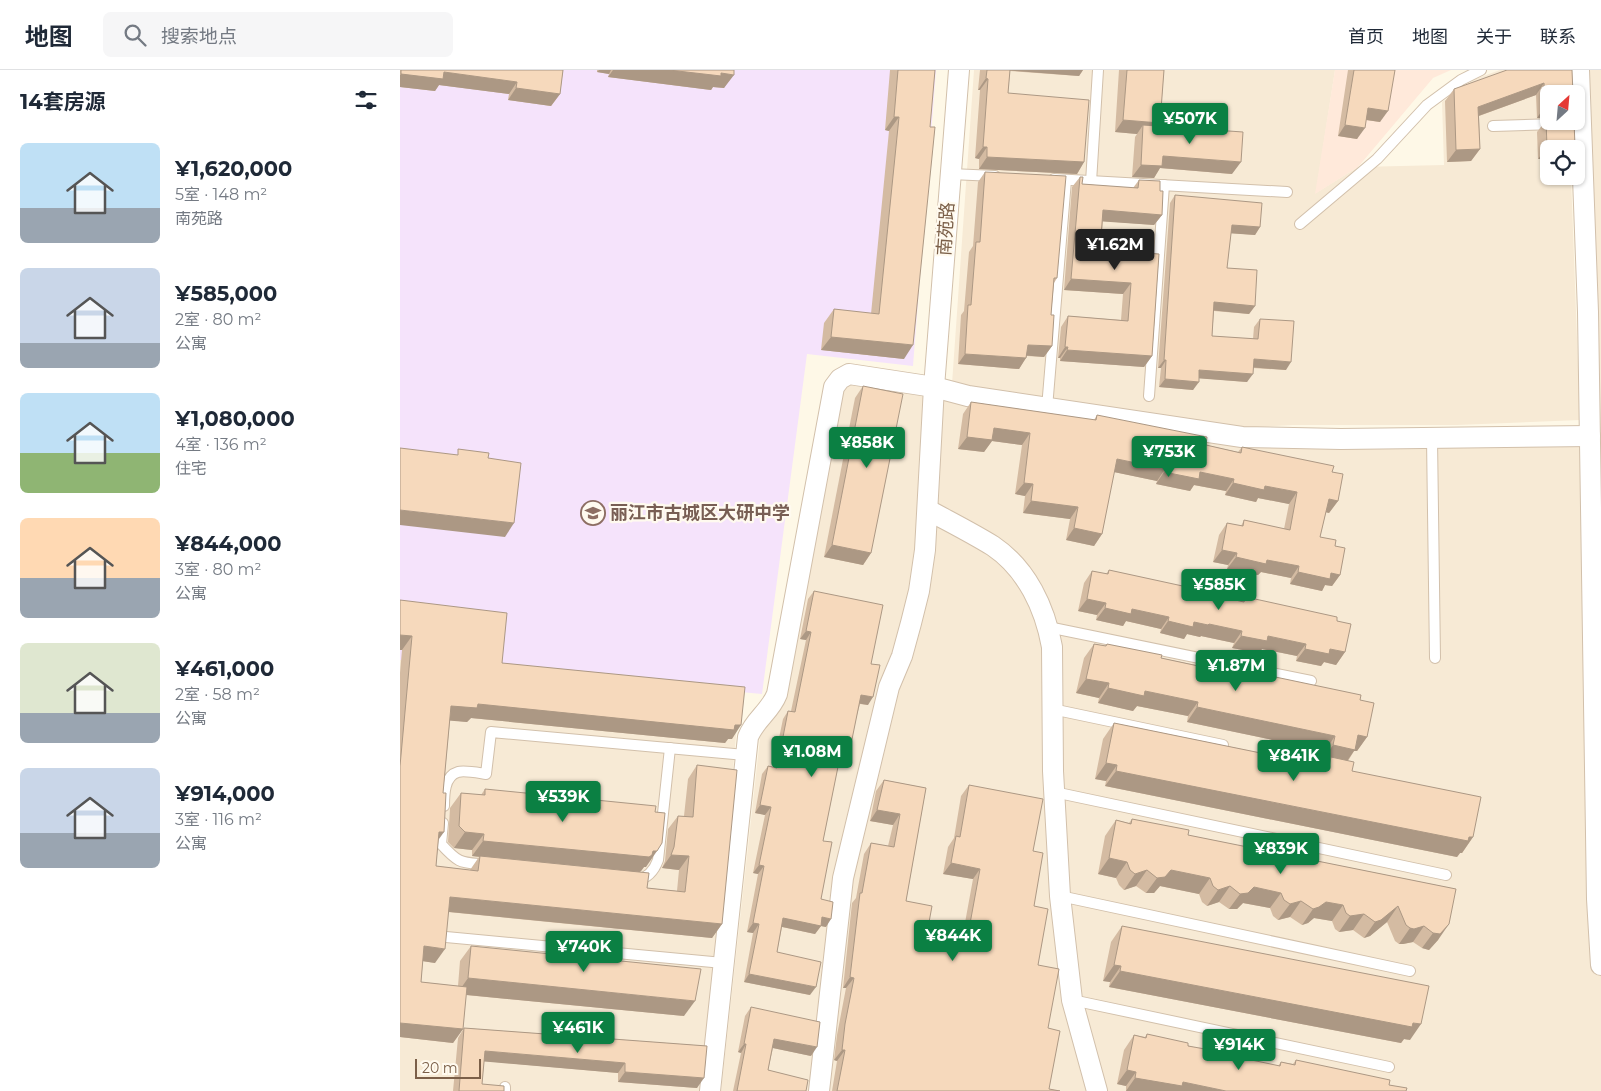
<!DOCTYPE html>
<html lang="zh">
<meta charset="utf-8">
<style>
body{margin:0;font-family:Montserrat,"Noto Sans SC",sans-serif;background:#f6f6f7;color:#1f2937;height:100vh;display:flex;flex-direction:column;font-size:19px;white-space:nowrap}
*{box-sizing:border-box;margin:0}
p{font-size:16px;color:#747a83}
.icon{flex:none;width:28px;height:28px;fill:none;stroke:currentColor;stroke-width:2;stroke-linecap:round;stroke-linejoin:round}
.map{position:relative;flex:1;overflow:hidden}
.side{display:flex;flex-direction:column;background:#fff;width:400px}
.side>*{flex:none}
.needle{width:32px;rotate:26deg}
.buttons{position:absolute;left:1140px;top:15px;display:grid;gap:10px}
.buttons a{display:grid;place-items:center;width:45px;height:45px;border-radius:8px;background:#fff;box-shadow:0 1px 4px #0004;font-size:25px}
.scale{position:absolute;left:15px;bottom:12px;width:66px;box-sizing:border-box;padding-left:5px;border:2px solid #7b5f48;border-top:0;font-size:14px;line-height:18px;white-space:nowrap;color:#7b5f48;-webkit-text-stroke:4px #fffaef;paint-order:stroke}
.price{position:absolute;translate:-50% -42px;padding:0 11px;border-radius:5px;background:#0b8043;color:#fff;font-size:16px;line-height:32px;filter:drop-shadow(0 1px 2px #0008)}
.price::after{content:'';position:absolute;left:50%;top:30px;width:15px;height:11px;margin-left:-8px;background:inherit;clip-path:polygon(0 0,100% 0,50% 100%)}
.price.on{background:#222;color:#fff}
ul{padding:0;list-style:none}
li{display:flex;align-items:center;gap:15px;height:125px;padding:0 20px}
li span{display:grid;place-items:center;flex:none;width:140px;height:100px;border-radius:8px;color:#555}
li>.icon{margin-inline-start:auto}
span .icon{width:60px;height:60px;fill:#fffc;stroke-width:1}
li b{font-size:21px}
h2{display:flex;justify-content:space-between;align-items:center;height:60px;padding:0 20px;font-size:21px}
header{display:flex;align-items:center;gap:30px;box-sizing:border-box;height:70px;padding:0 25px;background:#fff;border-bottom:1px solid #e0e1e3}
header strong{font-size:24px}
nav{display:flex;gap:28px;margin-inline-start:auto;font-size:18px}
.search{width:350px;height:45px;background:#f6f6f7;display:flex;align-items:center;gap:12px;box-sizing:border-box;padding:0 18px;border-radius:8px;color:#747a83;font-size:19px}
main{display:flex;flex:1;min-height:0}
.map>svg:first-child{display:block}
.residential{fill:#f7ead5}
.commercial{fill:#ffe9da}
.education{fill:#f5e3fb}
.lines{fill:none;stroke-linecap:round;stroke-linejoin:round}
.service-casing{stroke:#d2c0ab;stroke-width:12}
.minor-casing{stroke:#d2c0ab;stroke-width:22}
.service{stroke:#fff;stroke-width:10}
.minor{stroke:#fff;stroke-width:20}
.wall{fill:#d4bba2}
.shaded-wall{fill:#ac9884}
.building{fill:#f6d9bc;stroke:#ac9884}
.labels{text-anchor:middle;stroke-width:4.5;stroke-linejoin:round;paint-order:stroke}
.street-label{font-size:18px;fill:#7b5f48;stroke:#fffaef}
.education-label{font-size:18px;font-weight:bold;fill:#785e54;stroke:#fffaef;text-anchor:start}
</style>
<header>
<strong>地图</strong>
<div class="search"><svg class="icon" aria-label="search" viewBox="0 0 24 24"><circle cx="10" cy="10" r="6"/><path d="M15 15l6 6"/></svg>搜索地点</div>
<nav><a>首页</a><a>地图</a><a>关于</a><a>联系</a></nav>
</header>
<main>
<section class="side">
<h2>14套房源<svg class="icon" aria-label="filters" viewBox="0 0 24 24"><path d="M4 7h16M4 17h16"/><circle cx="9" cy="7" r="2"/><circle cx="15" cy="17" r="2"/></svg></h2>
<ul>
<li><span style="background:linear-gradient(#bfe0f5 65%,#9aa5b1 0)"><svg class="icon" aria-label="home" viewBox="0 0 24 24"><path d="M3 11l9-7 9 7M6 9v11h12V9"/></svg></span><div><b>¥1,620,000</b><p>5室 · 148 m²</p><p>南苑路</p></div></li>
<li><span style="background:linear-gradient(#c9d6e8 75%,#9aa5b1 0)"><svg class="icon" aria-label="home" viewBox="0 0 24 24"><path d="M3 11l9-7 9 7M6 9v11h12V9"/></svg></span><div><b>¥585,000</b><p>2室 · 80 m²</p><p>公寓</p></div></li>
<li><span style="background:linear-gradient(#bfe0f5 60%,#8fb573 0)"><svg class="icon" aria-label="home" viewBox="0 0 24 24"><path d="M3 11l9-7 9 7M6 9v11h12V9"/></svg></span><div><b>¥1,080,000</b><p>4室 · 136 m²</p><p>住宅</p></div></li>
<li><span style="background:linear-gradient(#ffd9b3 60%,#9aa5b1 0)"><svg class="icon" aria-label="home" viewBox="0 0 24 24"><path d="M3 11l9-7 9 7M6 9v11h12V9"/></svg></span><div><b>¥844,000</b><p>3室 · 80 m²</p><p>公寓</p></div></li>
<li><span style="background:linear-gradient(#dfe7d0 70%,#9aa5b1 0)"><svg class="icon" aria-label="home" viewBox="0 0 24 24"><path d="M3 11l9-7 9 7M6 9v11h12V9"/></svg></span><div><b>¥461,000</b><p>2室 · 58 m²</p><p>公寓</p></div></li>
<li><span style="background:linear-gradient(#c9d6e8 65%,#9aa5b1 0)"><svg class="icon" aria-label="home" viewBox="0 0 24 24"><path d="M3 11l9-7 9 7M6 9v11h12V9"/></svg></span><div><b>¥914,000</b><p>3室 · 116 m²</p><p>公寓</p></div></li>
</ul>
</section>
<div class="map">
<svg width="1201" height="1021" viewBox="0 0 1201 1021">
<rect width="100%" height="100%" fill="#fef8e7"/>
<g class="residential">
<polygon points="574,0 935,0 916,123 958,97 1044,95 1042,32 1075,9 1100,0 1169,0 1149,24 1149,106 1171,106 1180,350 1057,355 893,355 835,358 552,314"/>
<polygon points="1184,0 1201,0 1201,1021 321,1021 361,659 444,313 831,372 1197,373"/>
<polygon points="0,590 340,622 304,1021 0,1021"/>
</g>
<polygon class="commercial" points="935,0 1051,0 1033,8 958,97 915,124"/>
<polygon class="education" points="0,0 536,0 513,296 407,284 362,624 0,590"/>
<g class="lines">
<defs>
<g id="service">
<polyline points="1093,56 1155,54"/>
<polyline points="551,104 595,106"/>
<polyline points="654,109 887,122"/>
<polyline points="691,112 698,0"/>
<polyline points="900,154 977,89 1027,35 1061,10 1081,0"/>
<polyline points="749,326 764,115"/>
<polyline points="647,338 666,110"/>
<polyline points="1032,368 1035,588"/>
<polyline points="648,557 911,611"/>
<polyline points="652,639 823,675"/>
<polyline points="654,722 1046,805"/>
<path d="M44 736C44 725 44 706 58 702 64 700 79 703 86 704L91 662 345 685"/>
<path d="M43 753 41 774C60 795 61 792 88 795"/>
<path d="M237 810C248 808 254 801 258 790L270 678"/>
<polyline points="660,826 1010,901"/>
<polyline points="46,867 323,893"/>
<polyline points="672,930 989,997"/>
<polyline points="105,1021 105,1017"/>
</g>
<g id="minor">
<polyline points="1179,0 1188,242 1197,829 1201,895"/>
<path d="M528 440C550 452 572 463 593 476 627 499 645 538 652 577L653 701 660 826 672 930 697 1021"/>
<path d="M310 1021 348 667C355 649 370 642 377 624L434 317 440 309 449 304 534 317 568 326 842 367 941 369 1190 366"/>
<polyline points="419,1021 443,808 489,617 502,586 511,553 519,521 525,480 534,317 559,0"/>
</g>
</defs>
<use href="#service" class="service-casing"/>
<use href="#minor" class="minor-casing"/>
<use href="#service" class="service"/>
<use href="#minor" class="minor"/>
</g>
<g class="wall">
<polygon points="0,0 163,0 160,24 151,36 108,30 109,24 39,15 35,21 0,17"/>
<polygon points="197,0 334,0 324,18 313,17 311,20 208,7 209,4 197,2"/>
<polygon points="490,0 535,0 504,289 421,280 424,253 434,239 471,244 489,61 485,60"/>
<polygon points="580,0 683,0 679,6 610,1 608,23 684,92 677,104 579,99 579,89 575,88 580,20 578,20"/>
<polygon points="719,0 764,0 760,53 758,56 832,104 760,98 754,108 732,107 735,67 737,64 715,62"/>
<polygon points="948,0 995,0 980,52 966,50 957,69 938,66"/>
<polygon points="1172,0 1149,48 1137,48 1136,25 1079,46 1080,79 1071,91 1047,92 1045,31 1054,19"/>
<polygon points="1146,50 1175,76 1173,79 1149,79 1138,89 1137,62"/>
<polygon points="585,102 657,208 654,213 651,245 652,276 644,287 627,286 619,299 558,294 561,245 564,241 569,182 573,176 578,112"/>
<polygon points="680,107 682,114 733,118 739,110 760,121 762,145 754,155 703,151 700,180 759,184 752,286 744,297 660,291 660,288 658,288 661,257 668,246 721,250 723,224 664,220 672,117"/>
<polygon points="775,125 860,157 855,165 831,163 827,198 855,236 849,244 814,241 812,266 853,269 854,257 860,249 886,300 853,298 847,312 799,308 793,320 759,317 761,298 758,298 770,133"/>
<polygon points="463,316 471,483 463,495 424,487 455,328"/>
<polygon points="571,332 694,350 697,345 806,375 838,382 842,377 932,402 938,431 929,443 926,442 920,467 935,476 940,505 932,516 925,515 922,521 890,514 891,508 861,502 858,505 827,499 828,495 813,492 819,465 827,453 841,456 844,450 884,459 889,434 858,428 856,432 825,425 826,421 794,415 790,421 756,414 757,411 714,402 702,464 694,476 666,470 670,449 623,443 625,426 615,424 622,375 592,371 584,382 558,379 563,344"/>
<polygon points="709,500 842,531 846,527 937,551 945,582 936,595 924,592 921,596 896,591 897,586 862,579 859,583 832,578 834,573 801,566 800,567 787,564 784,569 760,563 761,559 726,551 723,556 696,550 697,545 678,541 684,513 692,501 706,504"/>
<polygon points="414,521 471,594 468,635 460,634 444,692 439,691 423,771 421,829 426,857 421,856 415,864 382,857 377,882 410,925 344,912 353,863 347,862 358,804 353,803 365,745 355,743 362,704 368,696 373,697 383,649 388,641 391,641 406,570 400,569 408,529"/>
<polygon points="0,530 102,593 332,669 328,669 325,673 71,648 67,652 50,650 36,796 70,800 79,787 72,786 72,780 54,778 48,772 50,738 61,723 81,725 85,719 246,797 244,797 241,801 239,802 247,818 277,821 279,800 262,798 265,791 268,759 278,746 284,746 288,709 297,695 322,854 312,868 48,842 35,893 23,891 21,912 58,916 60,891 71,876 284,946 66,925 63,959 53,973 0,967 0,603 2,580"/>
<polygon points="694,574 705,576 707,574 761,588 801,596 804,592 960,630 967,667 957,681 954,681 948,691 952,701 1073,767 1062,783 1060,783 1057,787 705,716 706,711 695,709 703,669 714,653 925,696 929,691 923,690 925,681 787,652 788,646 737,636 733,641 698,633 699,628 676,623 684,588"/>
<polygon points="484,710 526,718 506,831 525,874 560,880 573,809 543,804 548,777 554,768 561,726 569,715 633,781 634,836 638,895 648,958 649,1019 660,1021 432,1021 437,991 434,990 437,965 446,918 443,918 452,833 456,828 464,784 471,773 488,776 493,755 470,751 476,721"/>
<polygon points="732,749 788,765 1056,819 1038,870 1029,880 1022,878 1013,872 1003,874 999,874 995,871 987,852 970,866 964,868 953,860 939,862 935,859 932,851 914,848 908,853 902,855 890,847 878,850 873,846 870,838 843,833 837,839 829,839 819,832 807,836 802,832 799,824 760,816 754,823 746,823 736,816 724,820 719,815 716,808 698,804 705,766 716,750 729,753"/>
<polygon points="722,856 1010,970 1004,969 1001,973 709,917 710,912 703,911 711,872"/>
<polygon points="351,937 411,986 373,978 368,1000 406,1021 333,1021 341,983 338,982 345,946"/>
<polygon points="64,958 307,976 297,1018 218,1012 218,1003 84,991 82,1014 104,1021 53,1021 58,968"/>
<polygon points="747,964 804,980 878,996 881,992 893,994 896,990 989,1015 1006,1021 726,1021 726,1016 717,1014 724,980 734,965 745,967"/>
</g>
<g class="shaded-wall">
<polygon points="199,0 211,0 209,4 197,2"/>
<polygon points="213,0 269,0 321,3 334,5 324,18 313,17 311,20 208,7"/>
<polygon points="603,0 683,0 679,6"/>
<polygon points="44,2 117,12 109,24 39,15 35,21 0,17 0,5 1,4"/>
<polygon points="586,8 588,9 580,20 578,20"/>
<polygon points="1144,13 1136,25 1070,49 1078,37"/>
<polygon points="116,18 160,24 151,36 108,30"/>
<polygon points="1145,36 1149,36 1149,48 1137,48"/>
<polygon points="968,38 988,41 980,52 960,49"/>
<polygon points="494,47 499,47 489,61 485,60"/>
<polygon points="723,50 760,53 751,65 743,55 737,64 715,62"/>
<polygon points="945,55 965,58 957,69 938,66"/>
<polygon points="1175,76 1173,79 1149,79 1149,89 1138,89 1147,77"/>
<polygon points="583,77 587,77 579,89 575,88"/>
<polygon points="1080,79 1071,91 1047,92 1056,80"/>
<polygon points="763,86 841,92 832,104 760,98 754,108 732,107 741,95"/>
<polygon points="587,87 684,92 677,104 579,99"/>
<polygon points="703,140 762,145 754,155 696,151"/>
<polygon points="832,155 860,157 855,165 826,163"/>
<polygon points="671,209 731,213 723,224 664,220"/>
<polygon points="814,232 855,236 849,244 809,240"/>
<polygon points="431,267 513,275 504,289 421,280"/>
<polygon points="628,275 652,276 644,287 620,285"/>
<polygon points="665,277 668,277 660,288 658,288"/>
<polygon points="667,280 752,286 744,297 660,291"/>
<polygon points="565,284 626,288 619,299 558,294"/>
<polygon points="854,289 891,292 886,300 848,297"/>
<polygon points="764,290 766,290 761,298 758,298"/>
<polygon points="799,300 853,304 847,312 794,308"/>
<polygon points="765,309 799,312 793,320 759,317"/>
<polygon points="594,358 630,363 622,375 592,371 584,382 558,379 567,367"/>
<polygon points="717,389 765,399 757,411 709,401"/>
<polygon points="764,402 800,402 834,409 826,421 794,415 790,421 756,414"/>
<polygon points="624,413 633,414 625,426 615,424"/>
<polygon points="833,413 865,416 897,422 889,434 858,428 856,432 825,425"/>
<polygon points="929,429 938,431 929,443 921,441"/>
<polygon points="631,431 678,437 670,449 623,443"/>
<polygon points="0,440 114,453 105,467 0,455"/>
<polygon points="674,458 702,464 694,476 666,470"/>
<polygon points="432,475 471,483 463,495 424,487"/>
<polygon points="822,480 837,483 828,495 813,492"/>
<polygon points="836,487 867,490 899,496 891,508 861,502 858,505 827,499"/>
<polygon points="898,502 931,503 940,505 932,516 925,515 922,521 890,514"/>
<polygon points="687,529 706,533 697,545 678,541"/>
<polygon points="705,538 732,539 769,547 761,559 726,551 723,556 696,550"/>
<polygon points="768,551 794,552 809,554 842,561 834,573 801,566 800,567 787,564 784,569 760,563"/>
<polygon points="406,561 411,562 406,570 400,569"/>
<polygon points="0,565 12,566 2,580 0,580"/>
<polygon points="841,566 868,566 906,574 897,586 862,579 859,583 832,578"/>
<polygon points="905,579 930,579 945,582 936,595 924,592 921,596 896,591"/>
<polygon points="686,609 709,613 699,628 676,623"/>
<polygon points="708,618 745,621 798,632 788,646 737,636 733,641 698,633"/>
<polygon points="461,625 473,627 468,635 456,633"/>
<polygon points="78,634 335,655 341,655 332,669 328,669 325,673 71,648 67,652 42,650 51,636"/>
<polygon points="797,637 935,666 925,681 787,652"/>
<polygon points="958,665 967,667 957,681 954,681 945,694 931,687 929,691 923,690 933,675"/>
<polygon points="441,682 449,684 444,692 435,690"/>
<polygon points="706,693 717,695 706,711 695,709"/>
<polygon points="716,701 1069,767 1073,767 1062,783 1060,783 1057,787 705,716"/>
<polygon points="360,735 371,737 365,745 355,743"/>
<polygon points="477,740 500,744 493,755 470,751"/>
<polygon points="39,762 44,762 34,776"/>
<polygon points="65,762 84,764 72,780 54,778"/>
<polygon points="83,771 253,781 257,781 246,797 244,797 241,801 238,803 72,786"/>
<polygon points="271,785 289,786 279,800 262,798"/>
<polygon points="709,788 727,792 716,808 698,804"/>
<polygon points="551,793 580,799 573,809 543,804"/>
<polygon points="359,795 364,796 358,804 353,803"/>
<polygon points="747,800 736,816 724,820 735,804"/>
<polygon points="771,800 810,808 799,824 760,816 754,823 746,823 757,808"/>
<polygon points="830,816 819,832 807,836 818,820"/>
<polygon points="854,817 881,823 870,838 843,833 837,839 829,839 840,824"/>
<polygon points="50,827 322,854 312,868 40,841"/>
<polygon points="901,831 890,847 878,850 890,834"/>
<polygon points="926,832 943,835 932,851 914,848 908,853 902,855 913,839"/>
<polygon points="998,836 987,852 970,866 964,868 975,852"/>
<polygon points="964,844 953,860 939,862 950,846"/>
<polygon points="422,847 431,849 426,857 421,856 415,864 378,856 383,848"/>
<polygon points="353,853 359,854 353,863 347,862"/>
<polygon points="1049,854 1038,870 1029,880 1022,878 1033,863"/>
<polygon points="1024,856 1013,872 1003,874 999,874 1010,858"/>
<polygon points="24,876 45,879 35,893 15,890"/>
<polygon points="714,895 721,896 710,912 703,911"/>
<polygon points="720,901 1013,953 1021,954 1010,970 1004,969 1001,973 709,917"/>
<polygon points="349,904 416,917 410,925 344,912"/>
<polygon points="450,907 454,908 446,918 443,918"/>
<polygon points="68,908 295,931 284,946 57,924"/>
<polygon points="0,953 63,959 53,973 0,967"/>
<polygon points="374,969 417,977 411,986 368,977"/>
<polygon points="344,974 346,974 341,983 338,982"/>
<polygon points="442,980 445,980 437,991 434,990"/>
<polygon points="85,981 225,993 218,1003 79,991"/>
<polygon points="727,1000 736,1002 726,1016 717,1014"/>
<polygon points="225,1002 304,1008 297,1018 218,1012"/>
<polygon points="735,1008 783,1012 826,1021 726,1021"/>
</g>
<g class="building">
<polygon points="1,0 163,0 160,24 116,18 117,12 44,2 43,9 1,4"/>
<polygon points="269,0 334,0 334,5 321,3 321,6"/>
<polygon points="498,0 535,0 530,57 535,57 513,275 431,267 434,239 479,244 499,47 494,47"/>
<polygon points="587,0 610,0 608,23 689,30 684,92 587,87 587,77 583,77 588,9 586,8"/>
<polygon points="727,0 764,0 760,53 723,50"/>
<polygon points="954,0 995,0 988,41 968,38 965,58 945,55"/>
<polygon points="1107,0 1172,0 1173,24 1149,24 1149,36 1145,36 1144,13 1078,37 1080,79 1056,80 1054,19"/>
<polygon points="1146,50 1149,50 1149,51 1174,51 1175,76 1147,77"/>
<polygon points="743,55 843,62 841,92 763,86 762,96 741,95"/>
<polygon points="585,102 666,106 657,208 654,208 651,245 654,245 652,276 628,275 626,288 565,284 568,235 571,235 576,172 580,172"/>
<polygon points="680,107 683,107 682,114 738,118 739,110 760,111 760,121 763,121 762,145 703,140 700,180 759,184 752,286 667,280 668,277 665,277 668,246 728,251 731,213 671,209"/>
<polygon points="775,125 862,133 860,157 832,155 827,198 857,200 855,236 814,232 812,266 858,269 860,249 894,251 891,292 854,289 853,304 799,300 799,312 765,309 766,290 764,290"/>
<polygon points="463,316 503,324 471,483 432,475"/>
<polygon points="571,332 696,350 697,345 807,367 806,375 841,383 842,377 934,396 932,402 943,404 938,431 929,429 920,467 936,470 935,476 945,478 940,505 931,503 930,509 898,502 899,496 867,490 866,494 836,487 837,483 822,480 827,453 843,456 844,450 890,460 897,422 865,416 864,420 833,413 834,409 800,402 799,409 764,402 765,399 717,389 702,464 674,458 678,437 631,431 633,414 624,413 630,363 594,358 592,370 567,367"/>
<polygon points="0,378 58,385 58,379 89,383 88,388 121,393 114,453 0,440"/>
<polygon points="709,500 801,520 801,522 844,532 846,527 937,547 937,551 951,554 945,582 930,579 929,584 905,579 906,574 868,566 867,571 841,566 842,561 809,554 808,555 794,552 793,557 768,551 769,547 732,539 731,544 705,538 706,533 687,529 692,501 708,504"/>
<polygon points="414,521 483,535 471,594 480,595 473,627 461,625 449,684 441,682 423,771 432,772 421,829 433,832 431,849 422,847 421,856 383,848 377,882 421,892 416,917 349,904 359,854 353,853 364,796 359,795 371,737 360,735 368,696 377,698 388,641 395,642 411,562 406,561"/>
<polygon points="0,530 107,543 102,593 345,617 341,655 335,655 334,660 78,634 77,638 51,636 43,723 46,723 44,762 39,762 36,796 78,801 80,786 249,803 247,818 285,822 289,786 271,785 274,777 278,746 293,747 297,695 337,700 322,854 50,827 45,879 24,876 21,912 67,917 63,959 0,953 0,696 12,566 0,565"/>
<polygon points="694,574 706,576 707,574 762,585 761,588 803,597 804,592 961,625 960,630 974,633 967,667 958,665 955,680 933,675 935,666 797,637 798,632 745,621 744,626 708,618 709,613 686,609"/>
<polygon points="714,653 929,697 931,687 954,692 952,701 1081,727 1073,767 1069,767 1068,771 716,701 717,695 706,693"/>
<polygon points="484,710 526,718 506,831 532,836 525,874 565,881 580,799 551,793 556,766 560,767 569,715 643,729 633,781 643,783 634,836 648,839 638,895 659,899 648,958 660,961 649,1019 660,1021 437,1021 445,980 442,980 445,954 454,908 450,907 460,823 462,823 471,773 494,777 500,744 477,740"/>
<polygon points="85,719 256,736 255,742 265,743 262,773 257,781 253,781 252,785 249,787 83,771 84,764 65,762 59,756 61,723 85,725"/>
<polygon points="732,749 789,760 788,765 1056,819 1049,854 1040,864 1033,863 1024,856 1014,859 1010,858 1006,855 998,836 981,850 975,852 964,844 950,846 946,843 943,835 926,832 919,837 913,839 901,831 890,834 884,830 881,823 854,817 848,823 840,824 830,816 818,820 813,816 810,808 771,800 765,807 757,808 747,800 735,804 730,800 727,792 709,788 716,750 731,754"/>
<polygon points="722,856 1029,916 1021,954 1013,953 1012,957 720,901 721,896 714,895"/>
<polygon points="71,876 301,899 295,931 68,908"/>
<polygon points="351,937 420,952 417,977 374,969 368,1000 408,1010 406,1021 337,1021 346,974 344,974"/>
<polygon points="64,958 307,976 304,1008 225,1002 225,993 85,981 82,1014 104,1016 104,1021 59,1021"/>
<polygon points="747,964 788,973 788,976 805,979 804,980 880,996 881,992 895,995 896,990 990,1010 989,1015 1007,1018 1006,1021 826,1021 783,1012 782,1016 735,1008 736,1002 727,1000 734,965 746,968"/>
</g>
<defs>
<symbol id="school-ring" viewBox="-11 -11 22 22"><circle r="9.5" fill="#fffaef" stroke="#8d6e63" stroke-width="1.5"/><path d="M0-5L7-2L0 1L-7-2ZM-4 1L0 2.5L4 1V4Q0 6-4 4Z" fill="#8d6e63"/></symbol>
</defs>
<g fill-rule="evenodd">
<use href="#school-ring" x="179" y="429" width="28" height="28"/>
</g>
<g class="labels">
<g class="street-label">
<text transform="translate(546 159) rotate(-86)" y="6">南苑路</text>
</g>
<g class="education-label">
<text x="210" y="449">丽江市古城区大研中学</text>
</g>
</g>
</svg>
<div class="buttons">
<a><svg class="needle" viewBox="-14 -14 28 28"><path d="M0-13l5 13h-10z" fill="#e53935"/><path d="M0 13l5-13h-10z" fill="#747a83"/></svg></a>
<a><svg class="icon" aria-label="locate" viewBox="0 0 24 24"><circle cx="12" cy="12" r="6"/><path d="M12 2v4M12 18v4M2 12h4M18 12h4"/></svg></a>
</div>
<div class="scale">20 m</div>
<b class="price" style="left:790px;top:75px">¥507K</b>
<b class="price on" style="left:715px;top:201px">¥1.62M</b>
<b class="price" style="left:467px;top:399px">¥858K</b>
<b class="price" style="left:769px;top:408px">¥753K</b>
<b class="price" style="left:819px;top:541px">¥585K</b>
<b class="price" style="left:836px;top:622px">¥1.87M</b>
<b class="price" style="left:412px;top:708px">¥1.08M</b>
<b class="price" style="left:894px;top:712px">¥841K</b>
<b class="price" style="left:163px;top:753px">¥539K</b>
<b class="price" style="left:881px;top:805px">¥839K</b>
<b class="price" style="left:553px;top:892px">¥844K</b>
<b class="price" style="left:184px;top:903px">¥740K</b>
<b class="price" style="left:178px;top:984px">¥461K</b>
<b class="price" style="left:839px;top:1001px">¥914K</b>
</div>
</main>
